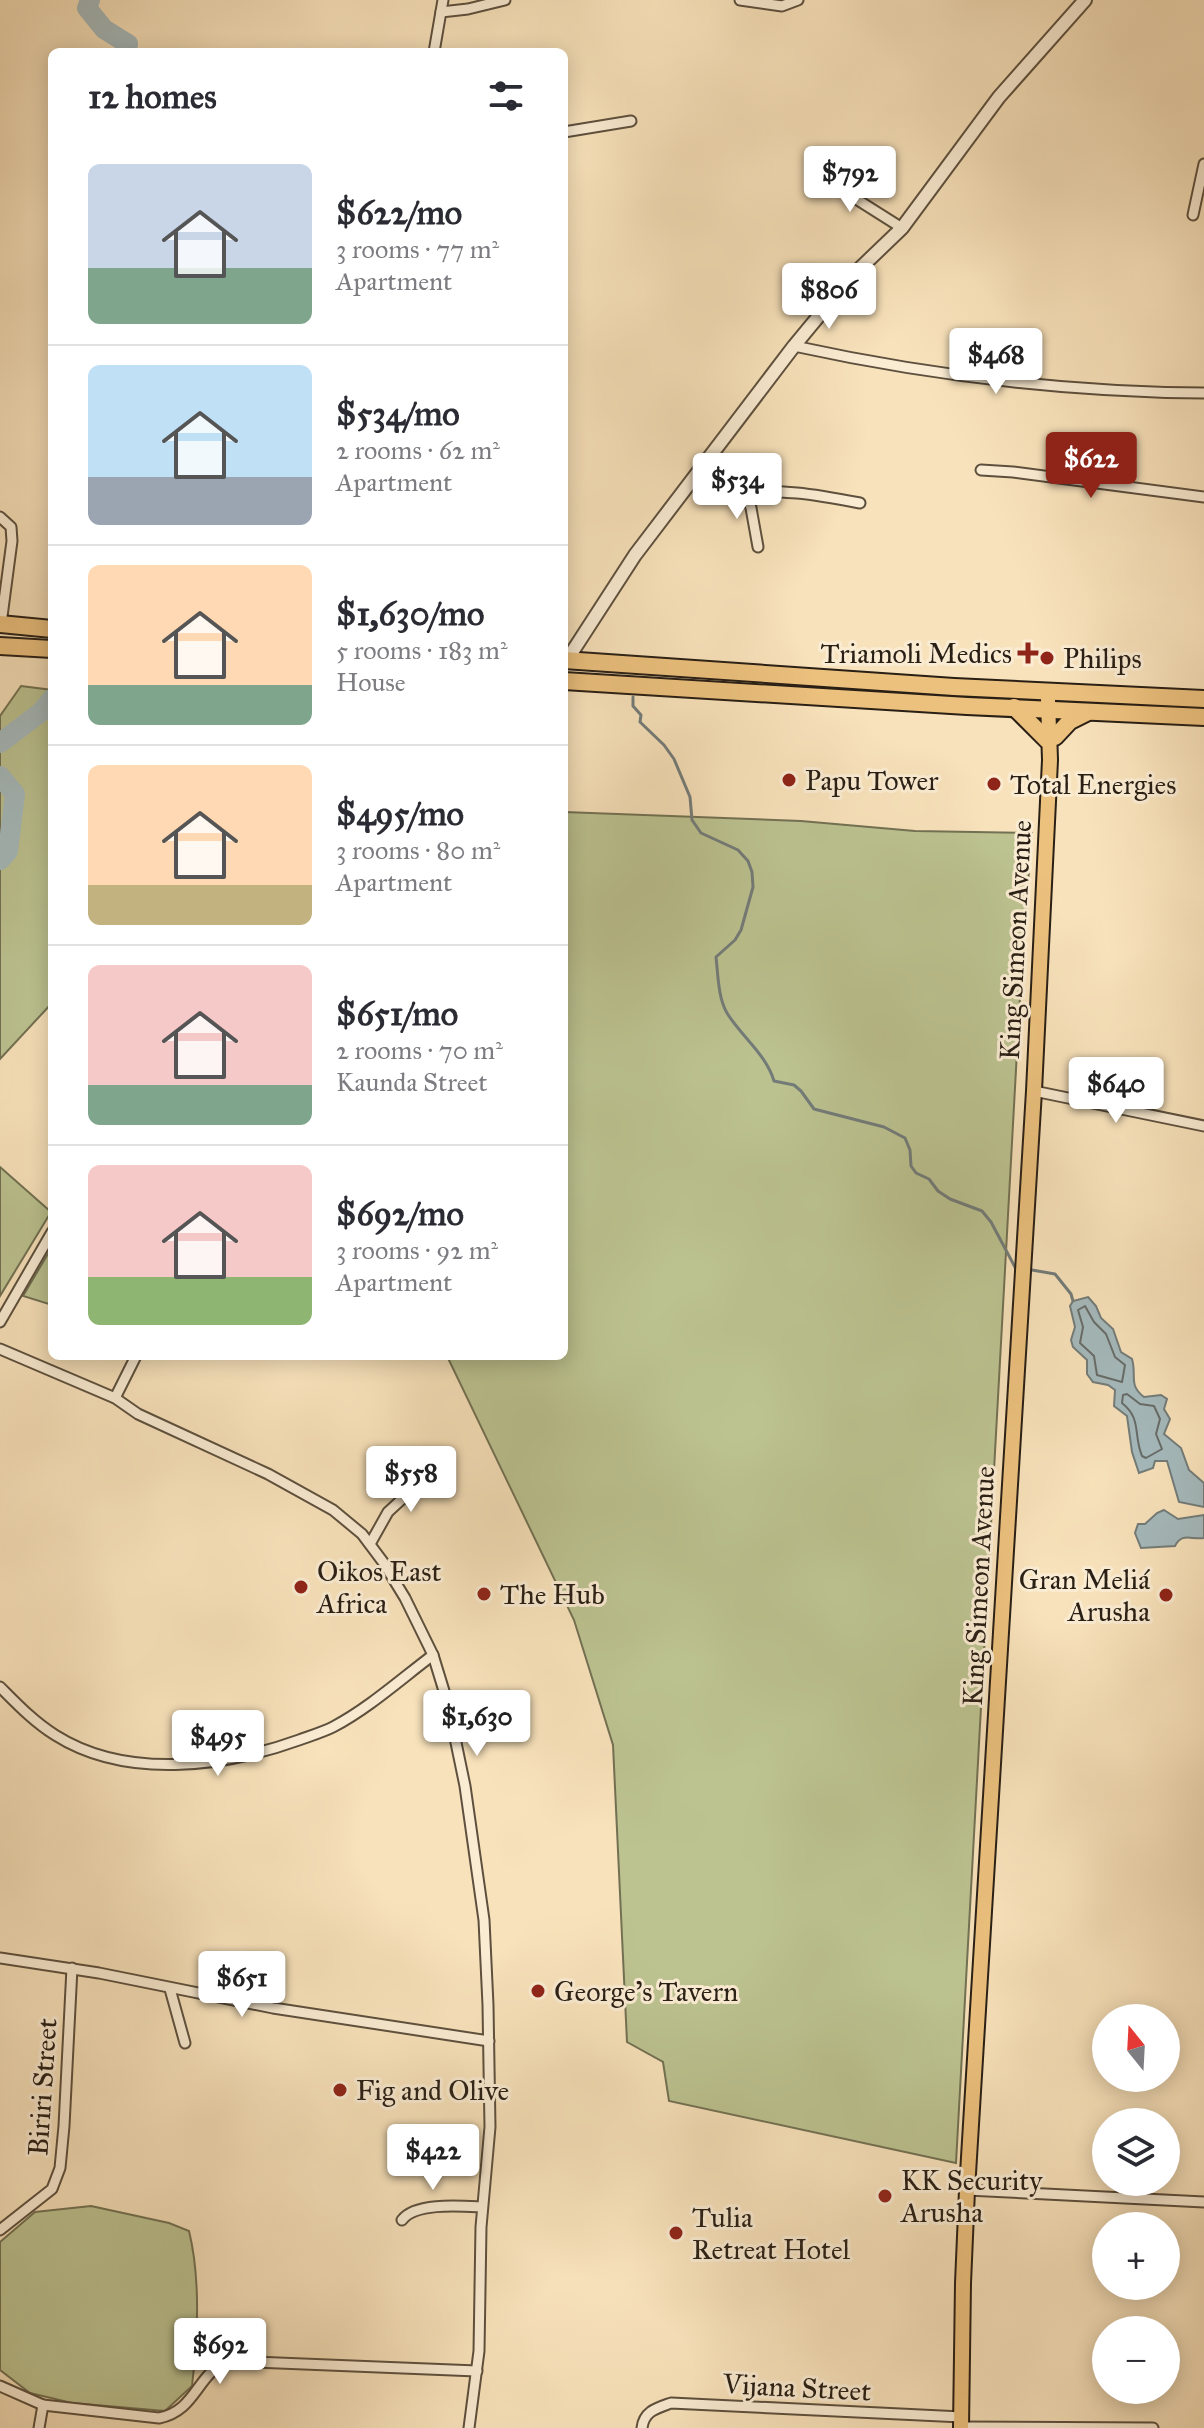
<!DOCTYPE html>
<meta charset="utf-8">
<style>
body{margin:0;font-family:"IM FELL Great Primer",serif;background:#f7f7f7;color:#2b2b33;height:100vh;display:flex;flex-direction:column;font-size:30px;white-space:nowrap}
*{box-sizing:border-box;margin:0}
p{font-size:26px;color:#7c7c81}
.icon{flex:none;width:44px;height:44px;fill:none;stroke:currentColor;stroke-width:2;stroke-linecap:round;stroke-linejoin:round}
.map{position:relative;flex:1;overflow:hidden}
.details{position:absolute;left:48px;top:48px;width:520px;height:1312px;display:flex;flex-direction:column;background:#fff;border-radius:12px;box-shadow:0 4px 20px #0003}
.details>*{flex:none}
.needle{width:52px;rotate:342deg}
.tools{position:absolute;left:1092px;top:2004px;display:grid;gap:16px}
.tools a{display:grid;place-items:center;width:88px;height:88px;border-radius:50%;background:#fff;box-shadow:0 4px 20px #0003;font-size:40px}
.price{position:absolute;translate:-50% -68px;padding:0 18px;border-radius:8px;background:#fff;color:#222;font-size:26px;line-height:52px;filter:drop-shadow(0 2px 4px #0008)}
.price::after{content:'';position:absolute;left:50%;top:48px;width:24px;height:18px;margin-left:-12px;background:inherit;clip-path:polygon(0 0,100% 0,50% 100%)}
.price.current{background:#8f2418;color:#fff}
ul{padding:0;list-style:none}
li{display:flex;align-items:center;gap:24px;height:200px;padding:0 40px}
li+li{border-top:2px solid #e1e1e2}
li span{display:grid;place-items:center;flex:none;width:224px;height:160px;border-radius:12px;color:#555}
li>.icon{margin-inline-start:auto}
span .icon{width:96px;height:96px;fill:#fffc;stroke-width:1}
li b{font-size:34px}
h2{display:flex;justify-content:space-between;align-items:center;height:96px;padding:0 40px;font-size:34px}
.map>svg:first-child{display:block}
.green{fill:#bcc391;stroke:#727153;stroke-width:2}
.water{fill:#a5babd;stroke:#737c7a;stroke-width:2}
.lines{fill:none;stroke-linecap:round;stroke-linejoin:round}
.shore{stroke:#676c69;stroke-width:2}
.stream{stroke:#737c7a;stroke-width:3}
.river{stroke:#a5babd;stroke-width:20}
.minor-casing{stroke:#5d503e;stroke-width:13}
.tertiary-casing{stroke:#5d503e;stroke-width:16}
.primary-casing{stroke:#291f15;stroke-width:18}
.trunk-casing{stroke:#291f15;stroke-width:20}
.minor{stroke:#faecd3;stroke-width:9}
.tertiary{stroke:#faecd3;stroke-width:12}
.primary{stroke:#ecc17e;stroke-width:14}
.trunk{stroke:#ecc17e;stroke-width:16}
.poi-dot{fill:#8f2418;stroke:#faecd3;stroke-width:3}
.labels{text-anchor:middle;stroke-width:6;stroke-linejoin:round;paint-order:stroke}
.poi-label{font-size:28px;fill:#291f15;stroke:#faecd3;text-anchor:start}
.street-label{font-size:28px;fill:#291f15;stroke:#faecd3}
</style>
<div class="map">
<svg width="1204" height="2428" viewBox="0 0 1204 2428">
<rect width="100%" height="100%" fill="#f8e2bb"/>
<filter id="stains"><feTurbulence type="fractalNoise" baseFrequency=".0025" numOctaves="4"/><feColorMatrix values="0 0 0 0 .2 0 0 0 0 .09 0 0 0 0 .02 0 0 0 .5 -.17"/></filter>
<radialGradient id="worn" r=".72"><stop offset=".6" stop-color="#630" stop-opacity="0"/><stop offset="1" stop-color="#630" stop-opacity=".3"/></radialGradient>
<g class="green">
<polygon points="21,686 52,690 52,1003 0,1059 0,716"/>
<polygon points="564,812 801,821 915,831 1032,833 1022,960 956,2163 669,2101 663,2062 627,2042 613,1745 574,1620 447,1356 564,1356"/>
<polygon points="0,1167 51,1212 0,1296"/>
<polygon points="52,1247 52,1305 23,1296"/>
<path d="M91 2206 169 2223 189 2231C201 2280 198 2336 192 2386L165 2411 72 2403 30 2393 0 2370V2242L35 2212Z"/>
</g>
<g class="water">
<path d="M1088 1297 1096 1306 1101 1318 1113 1329 1121 1352 1132 1359C1137 1376 1128 1385 1144 1397L1161 1395 1167 1399 1164 1409 1170 1419 1164 1434 1181 1448 1189 1470 1204 1483V1507L1179 1502 1167 1461H1155L1153 1468 1139 1473 1132 1452 1127 1416 1114 1406 1115 1390 1108 1385 1093 1382 1087 1374V1360L1073 1347 1071 1340 1075 1327 1070 1306 1073 1301Z"/>
<path d="M1164 1510 1178 1519 1204 1515V1538C1191 1540 1182 1532 1175 1546L1141 1548 1135 1533 1138 1524H1145L1157 1513Z"/>
</g>
<g class="lines">
<g class="shore">
<polygon points="1085,1306 1094,1322 1106,1334 1115,1357 1125,1365 1122,1382 1097,1375 1094,1356 1080,1343 1083,1327 1078,1310"/>
<path d="M1127 1394 1140 1404 1154 1406 1160 1419 1156 1434 1162 1449 1146 1458 1142 1456C1133 1434 1142 1419 1122 1403L1123 1395Z"/>
</g>
<g class="stream">
<path d="M633 697V706L641 715 640 722 664 745 674 759 690 797 692 820 701 833 738 850 748 861 752 872 753 887 741 930 735 940 716 957C718 974 718 998 727 1013 741 1036 766 1054 774 1081L794 1085 801 1091 814 1109 884 1127 905 1138 910 1150 911 1166 916 1173 929 1179 938 1191 950 1199 982 1211 991 1222 1016 1269"/>
<polyline points="1032,1270 1055,1274 1071,1294 1073,1301"/>
</g>
<g class="river">
<polyline points="90,0 87,8 104,29 128,44 127,52"/>
<polyline points="0,743 41,712 52,699"/>
<polyline points="0,776 15,794 8,851 0,860"/>
</g>
<defs>
<g id="minor">
<polyline points="740,0 782,6 798,0"/>
<polyline points="441,12 468,9 505,0"/>
<polyline points="434,52 443,0"/>
<polyline points="564,132 631,121"/>
<polyline points="815,173 902,228"/>
<polyline points="1193,215 1204,164"/>
<path d="M794 346C927 375 1067 392 1204 393"/>
<path d="M700 469C730 489 762 491 797 493 818 495 839 499 860 503"/>
<polyline points="981,470 1013,472 1204,497"/>
<polyline points="744,488 751,508 758,547"/>
<polyline points="0,517 11,527 12,541 1,624"/>
<polyline points="1034,1091 1204,1126"/>
<polyline points="0,1322 52,1232"/>
<polyline points="0,1349 115,1398 138,1414 268,1474 333,1510 362,1534 383,1562 405,1598 433,1655 448,1704 465,1786 484,1920 488,2005 490,2127 481,2227 479,2351 469,2428"/>
<polyline points="115,1398 136,1356"/>
<polyline points="370,1544 388,1512 413,1489 425,1470"/>
<path d="M0 1687C17 1704 34 1722 55 1735 126 1780 224 1767 299 1740 310 1736 323 1732 333 1727 369 1708 401 1679 433 1655"/>
<polyline points="0,1958 99,1973 273,2008 489,2041"/>
<polyline points="170,1989 185,2043"/>
<polyline points="967,2190 1204,2202"/>
<path d="M402 2220C415 2202 462 2206 482 2207"/>
<polyline points="0,2230 52,2189 60,2168 64,2126 72,1968"/>
<path d="M0 2386 43 2405 159 2418C195 2411 196 2377 226 2361L477 2371"/>
<polyline points="961,2427 1153,2428"/>
<polyline points="39,2428 43,2405"/>
<path d="M642 2428C644 2411 657 2408 671 2403L962 2417"/>
</g>
<polyline id="tertiary" points="567,660 635,555 794,346 851,277 902,228 999,97 1085,0"/>
<polyline id="primary" points="961,2428 963,2283 967,2190 1034,1091 1050,760 1048,700"/>
<g id="trunk">
<polyline points="0,624 52,629"/>
<polyline points="0,646 52,649"/>
<polyline points="564,660 954,687 1204,699"/>
<polyline points="564,681 967,706 1204,717"/>
<polyline points="1014,707 1047,740"/>
<polyline points="1055,737 1070,721 1088,712"/>
</g>
</defs>
<use href="#minor" class="minor-casing"/>
<use href="#tertiary" class="tertiary-casing"/>
<use href="#primary" class="primary-casing"/>
<use href="#trunk" class="trunk-casing"/>
<use href="#minor" class="minor"/>
<use href="#tertiary" class="tertiary"/>
<use href="#primary" class="primary"/>
<use href="#trunk" class="trunk"/>
</g>
<g class="poi-dot">
<path d="M1024 641h8v8h8v8h-8v8h-8v-8h-8v-8h8z"/>
<circle cx="1047" cy="658" r="8"/>
<circle cx="789" cy="780" r="8"/>
<circle cx="994" cy="784" r="8"/>
<circle cx="301" cy="1587" r="8"/>
<circle cx="484" cy="1594" r="8"/>
<circle cx="1166" cy="1595" r="8"/>
<circle cx="538" cy="1991" r="8"/>
<circle cx="340" cy="2090" r="8"/>
<circle cx="885" cy="2196" r="8"/>
<circle cx="676" cy="2233" r="8"/>
</g>
<g class="labels">
<g class="poi-label">
<text x="1012" y="663" text-anchor="end">Triamoli Medics</text>
<text x="1063" y="668">Philips</text>
<text x="805" y="790">Papu Tower</text>
<text x="1010" y="794">Total Energies</text>
<text x="317" y="1581">Oikos East<tspan x="317" dy="32">Africa</tspan></text>
<text x="1150" y="1589" text-anchor="end">Gran Meliá<tspan x="1150" dy="32">Arusha</tspan></text>
<text x="500" y="1604">The Hub</text>
<text x="554" y="2001">George's Tavern</text>
<text x="356" y="2100">Fig and Olive</text>
<text x="901" y="2190">KK Security<tspan x="901" dy="32">Arusha</tspan></text>
<text x="692" y="2227">Tulia<tspan x="692" dy="32">Retreat Hotel</tspan></text>
</g>
<g class="street-label">
<text transform="translate(1015 940) rotate(-87)" y="10">King Simeon Avenue</text>
<text transform="translate(978 1586) rotate(-87)" y="10">King Simeon Avenue</text>
<text transform="translate(42 2087) rotate(-86)" y="10">Biriri Street</text>
<text transform="translate(797 2387) rotate(3)" y="10">Vijana Street</text>
</g>
</g>
<rect width="100%" height="100%" filter="url(#stains)"/>
<rect width="100%" height="100%" fill="url(#worn)"/>
</svg>
<div class="tools">
<a><svg class="needle" viewBox="-14 -14 28 28"><path d="M0-13l5 13h-10z" fill="#e53935"/><path d="M0 13l5-13h-10z" fill="#7c7c81"/></svg></a>
<a><svg class="icon" aria-label="layers" viewBox="0 0 24 24"><path d="M12 4l9 5-9 5-9-5zM3 14l9 5 9-5"/></svg></a>
<a>+</a>
<a>−</a>
</div>
<b class="price" style="left:850px;top:214px">$792</b>
<b class="price" style="left:829px;top:331px">$806</b>
<b class="price" style="left:996px;top:396px">$468</b>
<b class="price current" style="left:1091px;top:500px">$622</b>
<b class="price" style="left:737px;top:521px">$534</b>
<b class="price" style="left:1116px;top:1125px">$640</b>
<b class="price" style="left:411px;top:1514px">$558</b>
<b class="price" style="left:477px;top:1758px">$1,630</b>
<b class="price" style="left:218px;top:1778px">$495</b>
<b class="price" style="left:242px;top:2019px">$651</b>
<b class="price" style="left:433px;top:2192px">$422</b>
<b class="price" style="left:220px;top:2386px">$692</b>
<section class="details">
<h2>12 homes<svg class="icon" aria-label="filters" viewBox="0 0 24 24"><path d="M4 7h16M4 17h16"/><circle cx="9" cy="7" r="2"/><circle cx="15" cy="17" r="2"/></svg></h2>
<ul>
<li><span style="background:linear-gradient(#c9d6e8 65%,#7fa58c 0)"><svg class="icon" aria-label="home" viewBox="0 0 24 24"><path d="M3 11l9-7 9 7M6 9v11h12V9"/></svg></span><div><b>$622/mo</b><p>3 rooms · 77 m²</p><p>Apartment</p></div></li>
<li><span style="background:linear-gradient(#bfe0f5 70%,#9aa5b1 0)"><svg class="icon" aria-label="home" viewBox="0 0 24 24"><path d="M3 11l9-7 9 7M6 9v11h12V9"/></svg></span><div><b>$534/mo</b><p>2 rooms · 62 m²</p><p>Apartment</p></div></li>
<li><span style="background:linear-gradient(#ffd9b3 75%,#7fa58c 0)"><svg class="icon" aria-label="home" viewBox="0 0 24 24"><path d="M3 11l9-7 9 7M6 9v11h12V9"/></svg></span><div><b>$1,630/mo</b><p>5 rooms · 183 m²</p><p>House</p></div></li>
<li><span style="background:linear-gradient(#ffd9b3 75%,#c2b280 0)"><svg class="icon" aria-label="home" viewBox="0 0 24 24"><path d="M3 11l9-7 9 7M6 9v11h12V9"/></svg></span><div><b>$495/mo</b><p>3 rooms · 80 m²</p><p>Apartment</p></div></li>
<li><span style="background:linear-gradient(#f6c9c9 75%,#7fa58c 0)"><svg class="icon" aria-label="home" viewBox="0 0 24 24"><path d="M3 11l9-7 9 7M6 9v11h12V9"/></svg></span><div><b>$651/mo</b><p>2 rooms · 70 m²</p><p>Kaunda Street</p></div></li>
<li><span style="background:linear-gradient(#f6c9c9 70%,#8fb573 0)"><svg class="icon" aria-label="home" viewBox="0 0 24 24"><path d="M3 11l9-7 9 7M6 9v11h12V9"/></svg></span><div><b>$692/mo</b><p>3 rooms · 92 m²</p><p>Apartment</p></div></li>
</ul>
</section>
</div>
